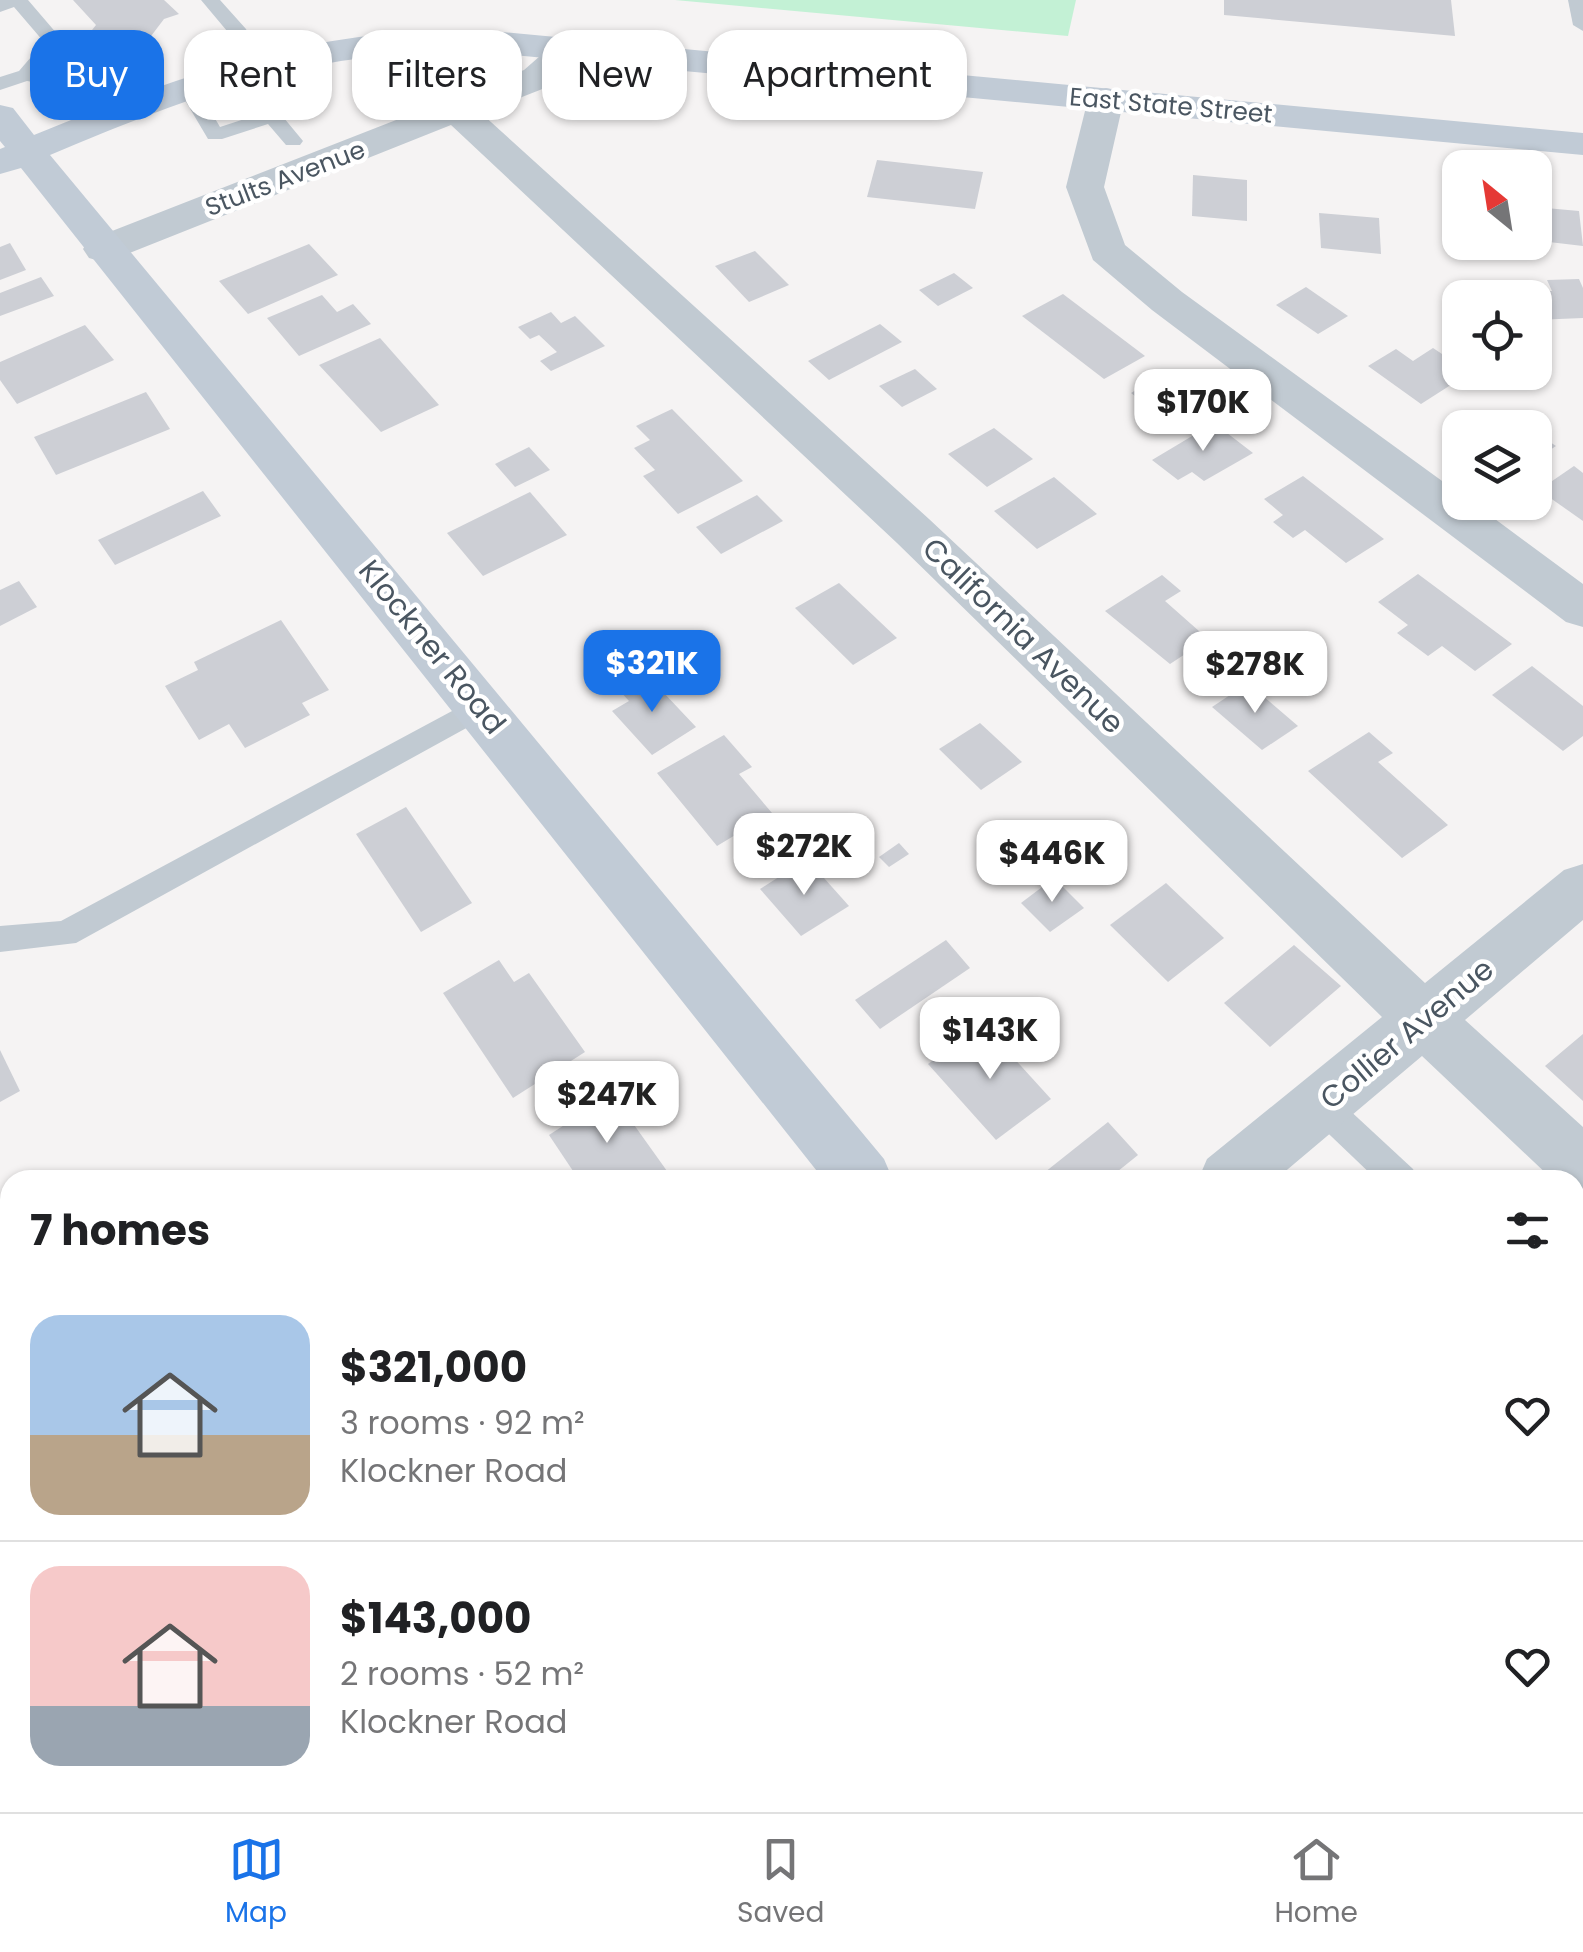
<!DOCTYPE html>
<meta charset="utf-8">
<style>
body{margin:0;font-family:Poppins,sans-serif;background:#f6f6f6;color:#202124;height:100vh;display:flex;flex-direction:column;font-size:38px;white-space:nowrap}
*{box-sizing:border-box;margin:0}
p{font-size:32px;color:#757577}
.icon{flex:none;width:55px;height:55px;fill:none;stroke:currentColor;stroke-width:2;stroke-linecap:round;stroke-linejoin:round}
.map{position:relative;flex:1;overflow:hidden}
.details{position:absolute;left:0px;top:1170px;width:1585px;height:642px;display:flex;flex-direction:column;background:#fff;border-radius:30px 30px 0 0;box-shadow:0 2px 8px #0004}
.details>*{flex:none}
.hud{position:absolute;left:30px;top:30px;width:1000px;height:90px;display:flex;gap:20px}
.needle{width:65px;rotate:330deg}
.buttons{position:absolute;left:1442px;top:150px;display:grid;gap:20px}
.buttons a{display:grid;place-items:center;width:110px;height:110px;border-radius:20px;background:#fff;box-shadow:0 2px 8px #0004;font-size:50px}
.price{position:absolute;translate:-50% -85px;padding:0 22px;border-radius:20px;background:#fff;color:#222;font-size:32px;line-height:65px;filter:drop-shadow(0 2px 5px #0008)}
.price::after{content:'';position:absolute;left:50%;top:60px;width:30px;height:22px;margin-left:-15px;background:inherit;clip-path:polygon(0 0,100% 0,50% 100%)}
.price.active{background:#1a73e8;color:#fff}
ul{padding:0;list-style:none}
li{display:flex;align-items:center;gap:30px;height:250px;padding:0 30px}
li+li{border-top:2px solid #e0e0e0}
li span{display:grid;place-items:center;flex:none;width:280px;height:200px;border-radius:30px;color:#555}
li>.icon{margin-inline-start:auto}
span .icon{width:120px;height:120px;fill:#fffc;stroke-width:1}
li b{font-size:42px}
h2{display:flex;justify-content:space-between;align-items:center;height:120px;padding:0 30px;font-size:42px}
.pill{padding:0 35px;border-radius:30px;background:#fff;box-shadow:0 2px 8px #0004;font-size:35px;line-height:90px}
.pill.active{background:#1a73e8;color:#fff}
.tab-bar{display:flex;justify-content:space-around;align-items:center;height:140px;border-top:2px solid #e0e0e0;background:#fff;font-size:28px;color:#757577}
.tab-bar a{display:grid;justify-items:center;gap:5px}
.tab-bar .active{color:#1a73e8}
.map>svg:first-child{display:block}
.green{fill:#c3f1d5}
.building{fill:#cdcfd5}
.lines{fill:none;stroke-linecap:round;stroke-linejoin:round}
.lane{fill:#c1cad2;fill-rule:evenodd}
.street{fill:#c1cad2;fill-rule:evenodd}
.secondary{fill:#c1cbd6;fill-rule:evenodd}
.labels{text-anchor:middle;stroke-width:9;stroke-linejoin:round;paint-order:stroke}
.far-street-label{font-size:25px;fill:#4a5661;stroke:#fff}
.street-label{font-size:30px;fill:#4a5661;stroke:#fff}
</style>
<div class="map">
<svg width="1583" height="1812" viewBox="0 0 1583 1812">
<rect width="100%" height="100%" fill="#f5f3f3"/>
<polygon class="green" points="675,0 1076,0 1068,36"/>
<g class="building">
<polygon points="73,0 164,0 179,14 164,19 123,73 67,67 65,64 96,25"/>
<polygon points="1224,0 1451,0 1455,36 1224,15"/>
<polygon points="877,160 983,172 975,209 867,197"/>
<polygon points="1193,175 1247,180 1247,221 1192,216"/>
<polygon points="1535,207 1579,211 1583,246 1549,242 1548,232 1535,230"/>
<polygon points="1319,213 1379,218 1381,254 1321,248"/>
<polygon points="10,243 26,270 0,280 0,247"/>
<polygon points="309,244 338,275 248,314 219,281"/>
<polygon points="755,251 789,285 749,302 715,266"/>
<polygon points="954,273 973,288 938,306 919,290"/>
<polygon points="41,277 54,296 0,316 0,293"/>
<polygon points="1579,279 1583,288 1583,318 1535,320 1535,298 1522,298 1519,292 1552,291 1547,280"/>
<polygon points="1306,287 1348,316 1318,334 1276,305"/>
<polygon points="1063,294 1145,356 1104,379 1022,316"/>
<polygon points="322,295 337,312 353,304 371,324 299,356 267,318"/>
<polygon points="551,312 561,323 575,316 605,346 551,371 540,361 557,352 539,335 530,339 518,327"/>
<polygon points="880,324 902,342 829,380 808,361"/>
<polygon points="85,325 114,360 17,404 0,380 0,362"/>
<polygon points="380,338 439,405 381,432 319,365"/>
<polygon points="1433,348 1460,366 1460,372 1471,372 1421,404 1368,366 1396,349 1413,361"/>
<polygon points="915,369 937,389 902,407 879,386"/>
<polygon points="1166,372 1203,400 1168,421 1131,393"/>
<polygon points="146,392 170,429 56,475 34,437"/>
<polygon points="672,409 743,481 678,514 643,476 655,470 634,448 650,440 636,426"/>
<polygon points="1214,423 1253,453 1204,481 1192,472 1178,480 1152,460"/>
<polygon points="994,428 1033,459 987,487 948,454"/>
<polygon points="1535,432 1556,446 1535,460"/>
<polygon points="529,447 550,470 515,487 495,464"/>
<polygon points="1574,466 1583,473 1583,521 1539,490"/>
<polygon points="1303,476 1384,539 1346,563 1305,530 1293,538 1273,522 1283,515 1264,499"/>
<polygon points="1054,477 1097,514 1037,549 994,511"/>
<polygon points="203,491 221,516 115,565 98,540"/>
<polygon points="530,492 567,535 483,576 447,533"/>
<polygon points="757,495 783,521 721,554 696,527"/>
<polygon points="1418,574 1512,644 1475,671 1442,646 1428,656 1397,633 1408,625 1378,602"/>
<polygon points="1162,575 1181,591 1165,601 1208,639 1170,664 1105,611"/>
<polygon points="19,581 37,607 0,626 0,590"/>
<polygon points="839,583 897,638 853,665 795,608"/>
<polygon points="281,620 329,690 302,703 310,715 245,748 229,724 199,740 165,686 198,670 194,662"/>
<polygon points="1532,666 1583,706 1583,736 1563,751 1492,695"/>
<polygon points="646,674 696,727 652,755 612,711 629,701 619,690"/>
<polygon points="1248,683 1298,726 1262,750 1212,707"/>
<polygon points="980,723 1022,762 981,790 939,749"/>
<polygon points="1369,732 1393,753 1378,762 1448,825 1402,858 1308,771"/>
<polygon points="724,735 752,767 739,774 772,813 717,846 657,773"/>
<polygon points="406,807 472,903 421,932 356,834"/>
<polygon points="899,843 909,854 889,867 879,857"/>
<polygon points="807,859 849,906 801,936 760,889"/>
<polygon points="1054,878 1084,908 1050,932 1021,903"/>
<polygon points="1166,883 1224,938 1168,982 1110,925"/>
<polygon points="946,940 970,968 880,1029 855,1000"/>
<polygon points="1294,945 1341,986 1270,1047 1224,1003"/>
<polygon points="499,960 514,982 529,973 585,1052 513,1098 443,993"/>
<polygon points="983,1024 1051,1099 996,1140 928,1064"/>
<polygon points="1583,1034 1583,1101 1545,1066"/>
<polygon points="0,1050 20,1091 0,1102"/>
<polygon points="612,1094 672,1178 579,1180 549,1135"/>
<polygon points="1108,1122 1138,1155 1107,1180 1035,1180"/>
<polygon points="1583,1317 1583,1394 1575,1386 1575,1325"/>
<polygon points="1575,1673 1583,1682 1583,1756 1575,1764"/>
<polygon points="55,1802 167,1802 155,1812 60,1812"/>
<polygon points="665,1802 701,1802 706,1812 654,1812"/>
<polygon points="1089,1802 1213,1802 1220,1812 1087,1812 1084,1807"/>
</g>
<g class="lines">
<g class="lane">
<polygon points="0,0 28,0 64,42 40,71 118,85 139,107 139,115 125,115 105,94 27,81 0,90 0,77 19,71 44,42 14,7 0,12"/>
<polygon points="201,0 220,0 246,29 265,67 262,71 248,71 227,31"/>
<polygon points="1568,0 1583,0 1583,31 1573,25"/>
<polygon points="189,84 196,86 220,127 272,110 279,112 303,141 300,145 286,145 268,124 222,139 208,139 179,90"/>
<polygon points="480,696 490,699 494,707 490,715 76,943 0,952 0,926 61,921"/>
<polygon points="1321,1090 1332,1094 1413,1169 1418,1180 1377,1180 1310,1116 1305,1105 1310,1094"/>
</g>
<g class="street">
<polygon points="569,39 582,42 587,50 550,86 481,113 929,519 1425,983 1564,870 1583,864 1583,920 1465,1020 1583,1127 1583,1196 1575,1193 1575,1180 1553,1180 1422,1056 1275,1180 1198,1180 1207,1159 1382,1017 897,543 451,125 117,258 103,262 89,258 83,249 89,240 524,70 556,42"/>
<polygon points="1106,88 1119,91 1124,99 1104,187 1125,245 1182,292 1460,494 1460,502 1472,502 1583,584 1583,627 1566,622 1152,310 1093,260 1066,187 1088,99 1093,91"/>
<polygon points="423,1802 506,1802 503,1812 419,1812"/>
</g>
<g class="secondary">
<path d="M480 30 1583 133V155L480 52C313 49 201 92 50 155L884 1159 893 1180H824L21 168 0 174V149L5 147 0 141V105L13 108 34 135C188 72 312 28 480 30Z"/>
<polygon points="1331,1802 1410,1802 1414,1812 1334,1812"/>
</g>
</g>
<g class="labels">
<g class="far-street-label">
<text transform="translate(1171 105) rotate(5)" y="9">East State Street</text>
<text transform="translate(285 178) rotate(-21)" y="9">Stults Avenue</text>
</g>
<g class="street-label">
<text transform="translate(1023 636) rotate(44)" y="10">California Avenue</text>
<text transform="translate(432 647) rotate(51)" y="10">Klockner Road</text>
<text transform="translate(1407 1034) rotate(-40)" y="10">Collier Avenue</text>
</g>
</g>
</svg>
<div class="buttons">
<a><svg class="needle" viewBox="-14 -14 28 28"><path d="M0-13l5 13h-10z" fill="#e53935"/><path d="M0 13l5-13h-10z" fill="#757577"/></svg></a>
<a><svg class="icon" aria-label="locate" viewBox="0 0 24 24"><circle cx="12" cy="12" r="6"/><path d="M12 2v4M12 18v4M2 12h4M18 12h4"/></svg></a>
<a><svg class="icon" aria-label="layers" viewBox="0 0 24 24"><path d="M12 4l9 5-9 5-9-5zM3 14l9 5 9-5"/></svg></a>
</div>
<b class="price" style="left:1203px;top:454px">$170K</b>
<b class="price active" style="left:652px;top:715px">$321K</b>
<b class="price" style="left:1255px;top:716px">$278K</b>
<b class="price" style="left:804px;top:898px">$272K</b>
<b class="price" style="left:1052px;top:905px">$446K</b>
<b class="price" style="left:990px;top:1082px">$143K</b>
<b class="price" style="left:607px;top:1146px">$247K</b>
<div class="hud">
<a class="pill active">Buy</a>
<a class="pill">Rent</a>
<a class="pill">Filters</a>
<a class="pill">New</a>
<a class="pill">Apartment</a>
</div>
<section class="details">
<h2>7 homes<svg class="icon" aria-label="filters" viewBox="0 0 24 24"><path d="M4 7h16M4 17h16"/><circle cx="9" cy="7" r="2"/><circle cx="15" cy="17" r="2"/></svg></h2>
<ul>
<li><span style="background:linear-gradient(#a9c7e8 60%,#b9a48a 0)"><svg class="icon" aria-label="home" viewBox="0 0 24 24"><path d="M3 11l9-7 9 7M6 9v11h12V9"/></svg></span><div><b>$321,000</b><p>3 rooms · 92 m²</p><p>Klockner Road</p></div><svg class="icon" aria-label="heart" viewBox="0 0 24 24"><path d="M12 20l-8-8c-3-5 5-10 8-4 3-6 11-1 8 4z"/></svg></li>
<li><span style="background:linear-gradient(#f6c9c9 70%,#9aa5b1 0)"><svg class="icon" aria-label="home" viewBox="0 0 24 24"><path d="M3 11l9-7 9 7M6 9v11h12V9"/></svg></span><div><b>$143,000</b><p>2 rooms · 52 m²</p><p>Klockner Road</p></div><svg class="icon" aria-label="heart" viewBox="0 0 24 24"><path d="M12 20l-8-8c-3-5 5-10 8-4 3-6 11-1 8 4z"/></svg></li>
</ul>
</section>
</div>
<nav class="tab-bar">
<a class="active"><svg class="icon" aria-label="map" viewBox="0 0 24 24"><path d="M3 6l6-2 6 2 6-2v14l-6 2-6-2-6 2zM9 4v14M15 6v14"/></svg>Map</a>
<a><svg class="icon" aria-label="saved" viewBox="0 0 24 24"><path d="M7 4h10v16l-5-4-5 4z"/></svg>Saved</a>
<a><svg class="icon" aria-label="home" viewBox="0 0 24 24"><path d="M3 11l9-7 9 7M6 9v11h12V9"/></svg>Home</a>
</nav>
